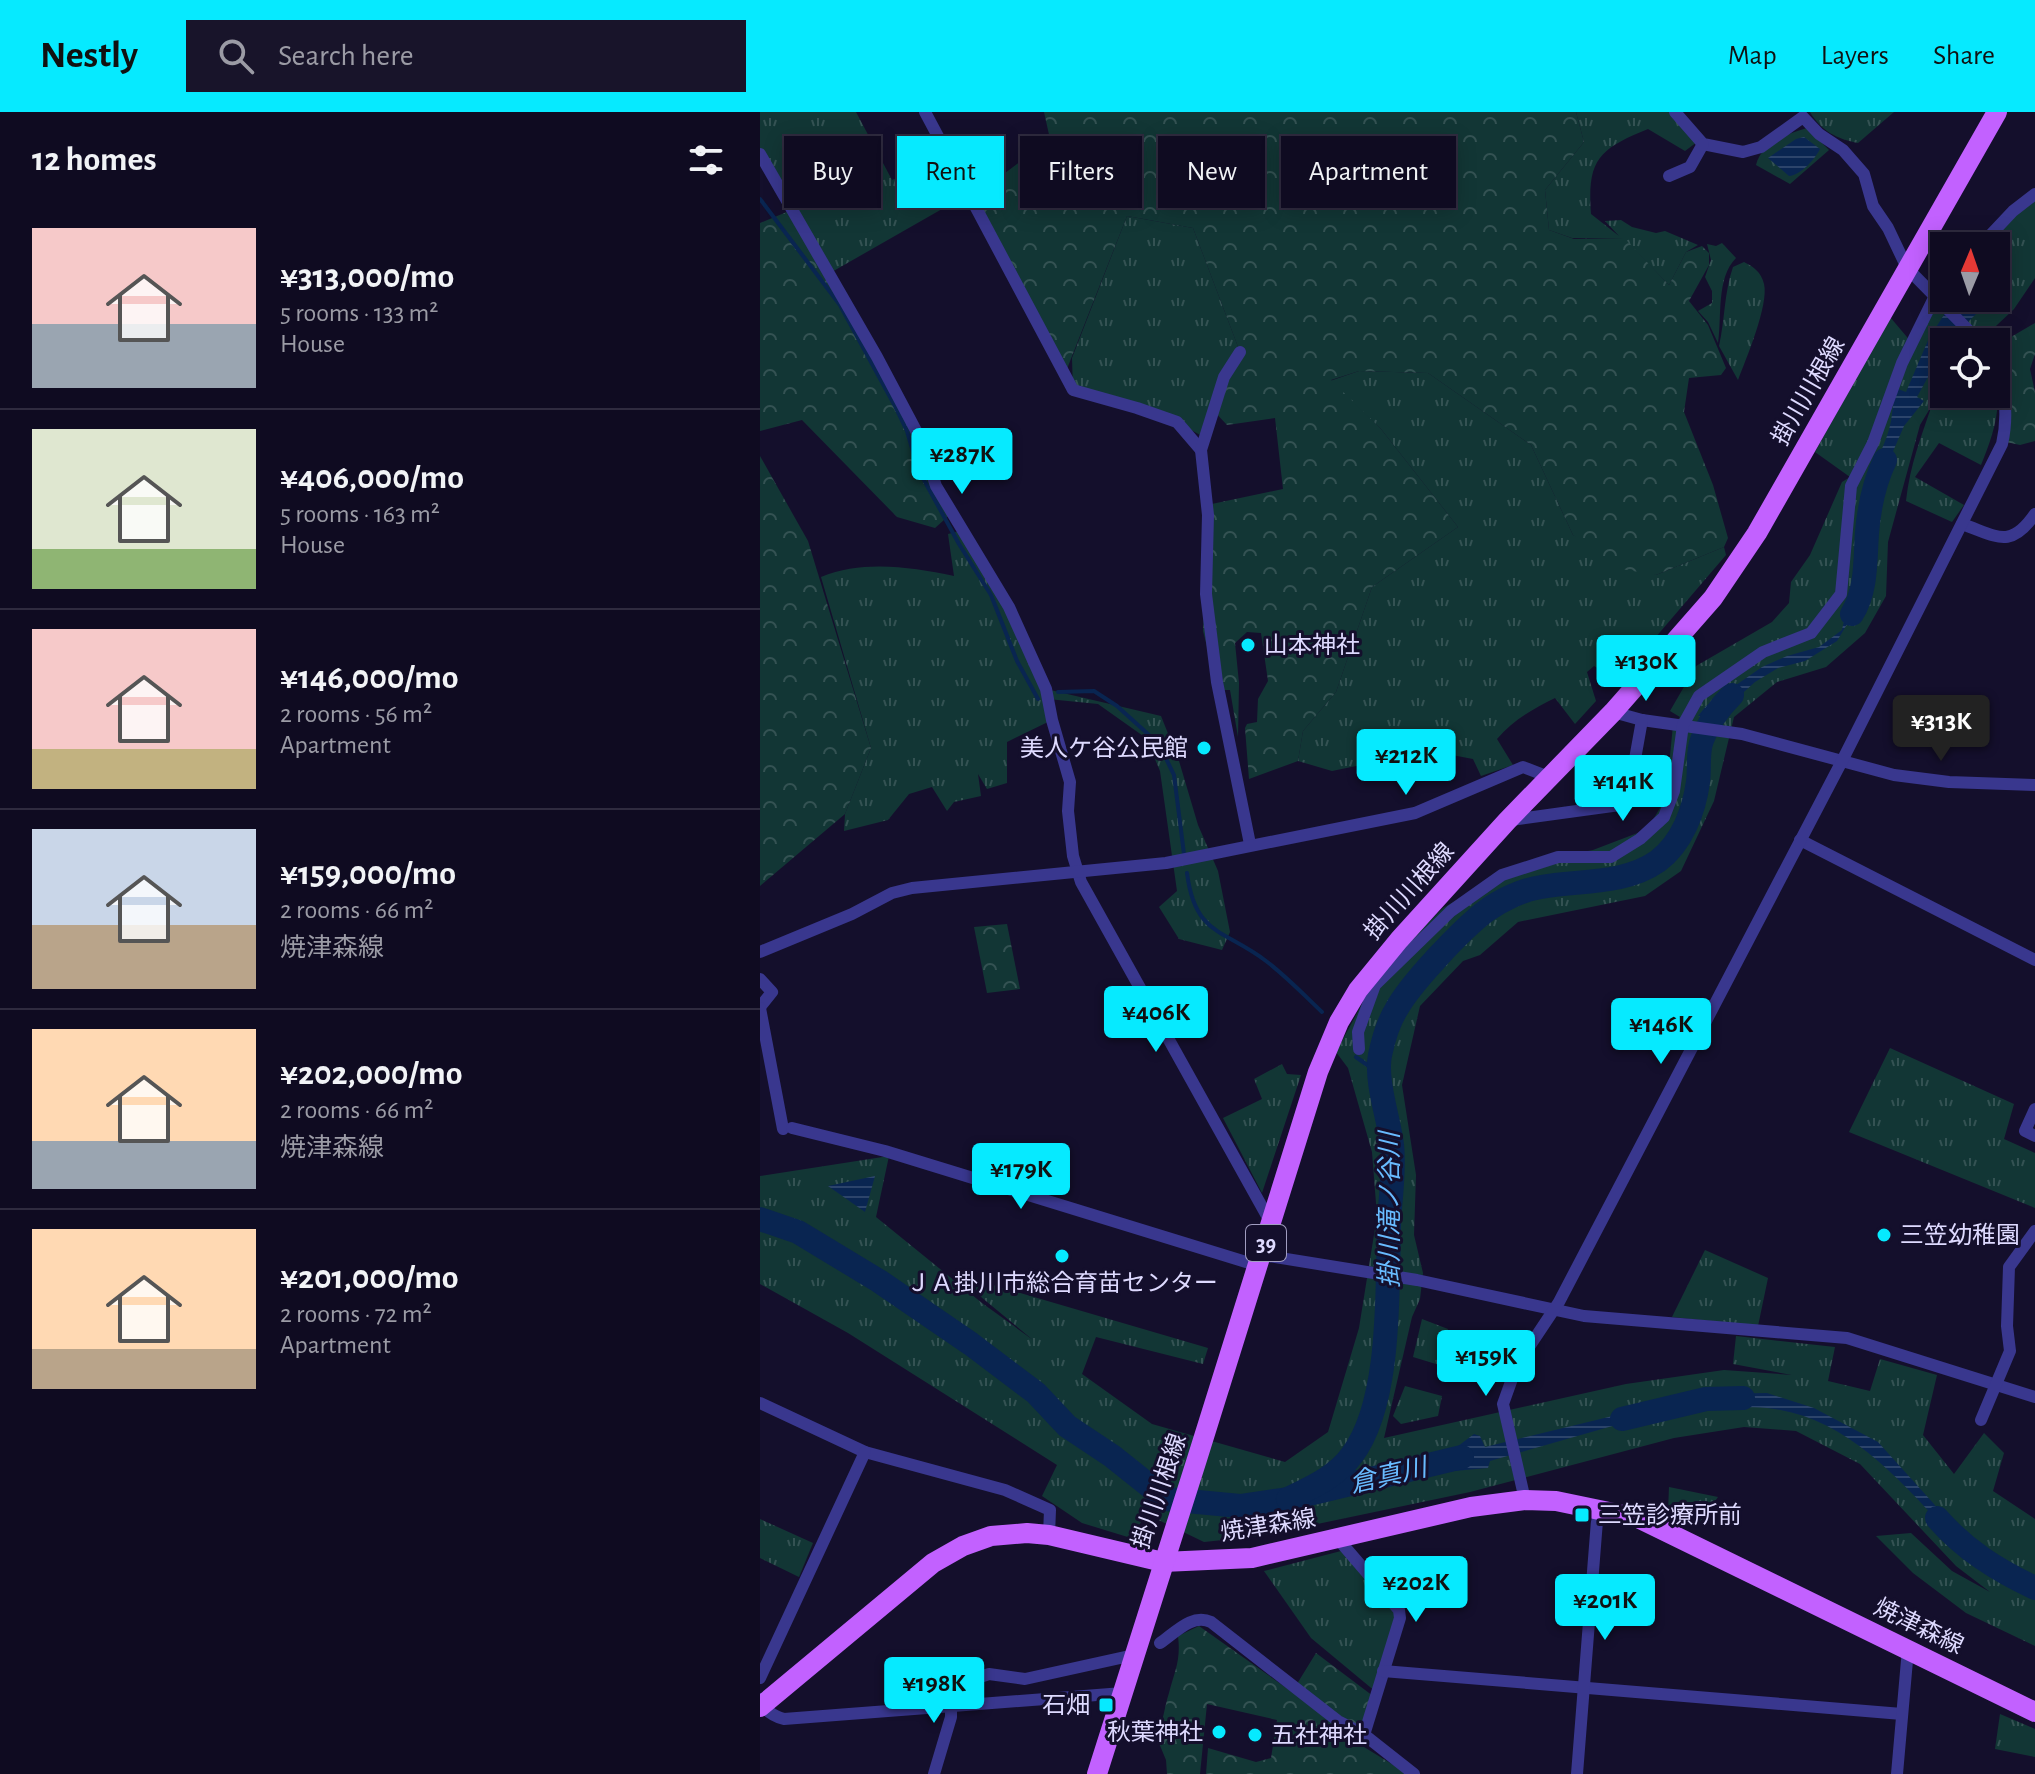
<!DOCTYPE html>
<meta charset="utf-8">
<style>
body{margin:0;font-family:"Alegreya Sans","Noto Sans JP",sans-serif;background:#18142a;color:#f1f3f6;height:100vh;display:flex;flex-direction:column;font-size:30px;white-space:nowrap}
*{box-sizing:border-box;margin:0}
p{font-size:26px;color:#9b9ba5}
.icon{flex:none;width:44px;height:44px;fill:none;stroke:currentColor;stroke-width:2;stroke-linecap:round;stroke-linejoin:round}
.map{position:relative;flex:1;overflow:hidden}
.panel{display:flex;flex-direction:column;background:#0f0b21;width:760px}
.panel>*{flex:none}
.guide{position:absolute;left:24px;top:24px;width:760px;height:72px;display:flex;gap:16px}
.needle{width:52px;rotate:2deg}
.tools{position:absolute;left:1170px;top:120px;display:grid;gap:16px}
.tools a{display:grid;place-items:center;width:80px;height:80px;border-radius:0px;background:#0f0b21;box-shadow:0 4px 20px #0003,0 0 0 2px #2f2b3f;font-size:40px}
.price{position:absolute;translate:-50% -68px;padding:0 18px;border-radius:8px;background:#06eaff;color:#111;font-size:26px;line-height:52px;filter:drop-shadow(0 2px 4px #0008)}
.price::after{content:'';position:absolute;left:50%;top:48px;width:24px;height:18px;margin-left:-12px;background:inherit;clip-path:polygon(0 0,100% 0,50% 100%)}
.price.current{background:#222;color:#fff}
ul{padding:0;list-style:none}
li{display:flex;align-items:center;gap:24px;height:200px;padding:0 32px}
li+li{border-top:2px solid #2f2b3f}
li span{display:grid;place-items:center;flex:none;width:224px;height:160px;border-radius:0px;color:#555}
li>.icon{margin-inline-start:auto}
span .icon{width:96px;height:96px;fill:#fffc;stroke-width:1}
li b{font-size:34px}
h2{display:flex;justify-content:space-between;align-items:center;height:96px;padding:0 32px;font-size:34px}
.pill{padding:0 28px;border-radius:0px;background:#0f0b21;box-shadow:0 4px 20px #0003,0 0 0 2px #2f2b3f;font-size:28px;line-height:72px}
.pill.current{background:#06eaff;color:#111}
header{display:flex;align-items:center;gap:48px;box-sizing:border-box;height:112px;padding:0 40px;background:#06eaff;color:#111}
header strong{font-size:38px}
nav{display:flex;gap:44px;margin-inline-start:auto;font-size:28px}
.search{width:560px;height:72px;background:#18142a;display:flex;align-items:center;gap:20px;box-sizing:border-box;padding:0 28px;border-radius:0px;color:#9b9ba5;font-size:30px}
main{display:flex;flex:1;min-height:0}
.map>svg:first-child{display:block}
.grass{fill:url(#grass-tufts)}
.forest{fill:url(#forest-crowns)}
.water{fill:url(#water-rules)}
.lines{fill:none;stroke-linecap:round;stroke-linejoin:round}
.stream{stroke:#092551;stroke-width:4}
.river{stroke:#092551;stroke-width:24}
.minor{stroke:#39378e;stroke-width:12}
.primary{stroke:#c261ff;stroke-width:20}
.poi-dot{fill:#06eaff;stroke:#140f2c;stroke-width:3}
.labels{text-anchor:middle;stroke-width:6;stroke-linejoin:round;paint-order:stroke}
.shield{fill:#140f2c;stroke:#a19dc0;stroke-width:2}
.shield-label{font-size:22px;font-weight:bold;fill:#dedaff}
.street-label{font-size:24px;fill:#dedaff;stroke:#140f2c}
.poi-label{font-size:24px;fill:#dedaff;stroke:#140f2c;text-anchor:start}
.water-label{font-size:26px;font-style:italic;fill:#68bbff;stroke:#140f2c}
</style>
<header>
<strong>Nestly</strong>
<div class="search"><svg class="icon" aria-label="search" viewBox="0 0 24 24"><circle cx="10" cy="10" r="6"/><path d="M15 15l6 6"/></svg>Search here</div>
<nav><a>Map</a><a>Layers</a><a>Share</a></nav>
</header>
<main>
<section class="panel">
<h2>12 homes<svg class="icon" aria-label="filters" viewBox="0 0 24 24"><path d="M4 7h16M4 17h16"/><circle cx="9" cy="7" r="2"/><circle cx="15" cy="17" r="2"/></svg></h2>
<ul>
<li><span style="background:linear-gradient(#f6c9c9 60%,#9aa5b1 0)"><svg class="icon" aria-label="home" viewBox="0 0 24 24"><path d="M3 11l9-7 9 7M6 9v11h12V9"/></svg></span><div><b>¥313,000/mo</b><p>5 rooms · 133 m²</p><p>House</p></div></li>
<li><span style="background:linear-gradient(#dfe7d0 75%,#8fb573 0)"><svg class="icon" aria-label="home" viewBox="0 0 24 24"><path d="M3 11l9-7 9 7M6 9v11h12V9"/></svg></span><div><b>¥406,000/mo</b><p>5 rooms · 163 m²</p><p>House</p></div></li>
<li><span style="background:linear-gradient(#f6c9c9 75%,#c2b280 0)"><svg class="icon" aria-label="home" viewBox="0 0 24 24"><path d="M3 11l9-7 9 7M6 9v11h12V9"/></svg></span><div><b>¥146,000/mo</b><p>2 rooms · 56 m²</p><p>Apartment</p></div></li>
<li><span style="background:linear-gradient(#c9d6e8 60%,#b9a48a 0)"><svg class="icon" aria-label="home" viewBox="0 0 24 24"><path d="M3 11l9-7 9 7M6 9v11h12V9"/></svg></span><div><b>¥159,000/mo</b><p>2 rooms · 66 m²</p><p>焼津森線</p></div></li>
<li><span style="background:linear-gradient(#ffd9b3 70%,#9aa5b1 0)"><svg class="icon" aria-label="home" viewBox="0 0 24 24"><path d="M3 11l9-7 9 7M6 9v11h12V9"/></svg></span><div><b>¥202,000/mo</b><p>2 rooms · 66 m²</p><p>焼津森線</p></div></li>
<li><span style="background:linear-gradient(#ffd9b3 75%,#b9a48a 0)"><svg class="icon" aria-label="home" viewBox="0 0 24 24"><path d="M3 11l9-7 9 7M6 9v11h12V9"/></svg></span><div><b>¥201,000/mo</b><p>2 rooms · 72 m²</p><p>Apartment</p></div></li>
</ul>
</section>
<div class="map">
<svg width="1275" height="1662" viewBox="0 0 1275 1662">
<defs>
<pattern id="grass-tufts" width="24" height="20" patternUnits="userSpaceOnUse" patternTransform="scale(2)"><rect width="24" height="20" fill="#123635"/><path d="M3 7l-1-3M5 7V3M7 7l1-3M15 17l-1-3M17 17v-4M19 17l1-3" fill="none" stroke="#345253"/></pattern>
<pattern id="forest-crowns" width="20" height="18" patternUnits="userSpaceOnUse" patternTransform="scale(2)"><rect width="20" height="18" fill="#123635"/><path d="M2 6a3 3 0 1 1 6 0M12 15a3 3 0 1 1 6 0" fill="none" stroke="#345253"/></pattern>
<pattern id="water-rules" width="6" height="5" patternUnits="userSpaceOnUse" patternTransform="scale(2)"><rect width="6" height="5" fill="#092551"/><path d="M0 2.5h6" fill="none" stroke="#2c446b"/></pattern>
</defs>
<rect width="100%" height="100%" fill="#140f2c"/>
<g class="grass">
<polygon points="0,0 96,0 132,68 183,46 203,85 70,161 0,42"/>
<path d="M816 0H915L941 27 925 39 888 17C839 37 827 47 831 102L859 124 845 109 861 108 872 115 896 121 905 119 938 133 926 140 909 173 864 127 812 126 789 118 785 78 824 30Z"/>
<path d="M1050 0H1134L1098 31C1077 27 1061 19 1050 0Z"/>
<path d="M1047 16 1069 38 1030 72 996 53C1001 31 1027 22 1047 16Z"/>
<path d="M1275 77V166L1254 197 1219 230H1184V282H1236V275C1242 299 1230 331 1221 353L1179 331 1155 365 1204 393 1192 410 1146 389C1150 353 1161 325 1172 293L1160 313 1128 430 1126 484 1105 521 1066 555 1017 570 974 605 954 689 921 759 885 784 758 810 720 843 703 849 660 894 642 973 656 1063 654 1123 663 1161 660 1187 652 1205 624 1326 866 1272 964 1258 1032 1263 973 1252 976 1224 1075 1235 1068 1269 1110 1279 1120 1247 1177 1263 1163 1323 1194 1362 1224 1321 1244 1341 1233 1379 1275 1407V1534L1206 1501 1153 1461 1116 1424 1151 1421 1192 1459 1230 1480 1196 1454 1100 1352 1036 1319 984 1315 914 1326 710 1380 500 1424 444 1430 386 1402 371 1426 322 1411 282 1384 297 1353 88 1221 0 1172V1064L129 1044 116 1105 222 1191 273 1228 192 1161 448 1236 443 1252 336 1225 322 1262 392 1312 525 1350 568 1320 599 1216 617 1104 612 1040 588 956 576 940 602 892 636 843 683 796 758 753 833 738 888 717 906 685 913 613 920 605 910 599 936 554 1012 510 1029 491 1031 470 1050 443 1082 370 1090 365 1055 340 1130 205 1152 231 1184 174V186H1236V134H1220Z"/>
<polygon points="367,104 433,116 480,240 444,325 416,310 313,278 312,246"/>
<path d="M962 131 976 146C956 166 962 205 958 231L948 210 938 199 952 191V179L945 165 951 148 947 132 956 134Z"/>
<path d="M984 150C994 155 1001 160 1004 172 1009 193 986 247 978 268L959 234C965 208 964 181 973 155Z"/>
<path d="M599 259 668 261 771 333 813 423 896 463 964 435 966 443 859 568 834 554 827 560 836 589 815 612 795 586C773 597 753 608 737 627L753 653 721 664 713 647 692 643 654 642 572 659 538 649 543 619 576 580 612 475 698 415 621 317 570 269Z"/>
<path d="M200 419 249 495 286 577 401 604 419 649 438 713 458 759 470 820 462 838 419 827 399 795 417 779 400 659 386 626 338 592 288 587 292 608 247 630V671L227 677 218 662 221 684 194 690 187 699 172 675 149 682 128 708 84 719 85 702 111 636 61 465C104 448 149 455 194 464L188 422Z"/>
<polygon points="1130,936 1254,992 1244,1027 1275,1041 1275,1096 1089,1020"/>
<polygon points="522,952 527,962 541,963 502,1081 463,1006 502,987 494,967"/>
<polygon points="945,1138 1008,1166 998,1214 912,1205"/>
<polygon points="662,1207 688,1217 683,1240 693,1243 689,1256 653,1245"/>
<polygon points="645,1274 682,1284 678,1304 641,1312 633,1304"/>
<polygon points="909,1375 958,1385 937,1414 908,1400"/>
<polygon points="0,1407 53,1431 39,1465 0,1446"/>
<polygon points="581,1439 632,1494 636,1505 616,1580 551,1526 504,1459"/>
<polygon points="1240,1602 1275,1617 1275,1645 1235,1637"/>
</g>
<g class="forest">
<polygon points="284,0 816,0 824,30 785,78 789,118 814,127 865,127 909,173 926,140 942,134 949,141 949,153 929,189 948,213 966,256 961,263 929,266 924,300 953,373 968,426 964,435 896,463 861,457 813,423 771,333 668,261 599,259 571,268 621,317 698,415 612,475 576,580 543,619 538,649 489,667 485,616 487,612 497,610 498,587 508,569 501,521 487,520 475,531 479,571 478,625 470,578 458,578 443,519 447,393 523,377 515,306 467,313 453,298 480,240 433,116 367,104 305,262 212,86 290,27"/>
<polygon points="34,97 194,399 175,416 137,405 42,308 0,319 0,111"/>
<polygon points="1275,211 1275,242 1270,257 1275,280 1275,329 1260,333 1246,330 1247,288 1239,232"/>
<polygon points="0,344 48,429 111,636 85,702 0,774"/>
<polygon points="247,812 260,877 227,881 214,815"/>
<path d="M439 1514 532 1580 556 1541 613 1584 603 1627 604 1635 648 1662H446L448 1636 496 1650 511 1646 517 1608 447 1592 440 1662H407L406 1648 396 1624C404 1609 404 1596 409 1581 415 1558 421 1548 418 1524Z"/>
</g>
<g class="water">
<path d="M1044 25 1060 37C1055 47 1041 63 1029 64L1008 46 1036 27Z"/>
<path d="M1218 186H1232L1188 230H1184V236L1157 285 1164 289 1144 314 1118 374 1108 377C1112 353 1127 332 1131 309 1133 297 1133 288 1138 277L1146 280 1169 226 1193 189H1214Z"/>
<path d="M1108 413 1101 489 1077 529 1045 549 1018 556 995 570 964 598 959 607 938 604 946 594 1002 555 1027 544 1059 535 1082 518C1085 501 1094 486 1098 469 1102 451 1100 431 1108 413Z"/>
<polygon points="115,1064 105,1100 68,1074"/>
<path d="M0 1100C46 1107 86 1132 116 1167L25 1117 0 1111Z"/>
<path d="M1007 1281 1054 1296 1118 1330 1174 1392 1208 1441C1153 1385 1098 1309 1014 1297 993 1294 969 1296 947 1296L952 1291 951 1282Z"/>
<polygon points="894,1294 891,1303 730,1349 728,1356 661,1362 714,1322 720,1324 725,1335"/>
</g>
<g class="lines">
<g class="stream">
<polyline points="0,87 80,193 135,294 147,319 158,357 199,432 231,483 257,549 278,587"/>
<polyline points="298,580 334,579 357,594 399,632 414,663 424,742"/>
<path d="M427 761C435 824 464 817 506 849 526 864 544 883 562 900"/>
<polyline points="596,945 620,962"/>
</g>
<g class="river">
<path d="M1092 502C1107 478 1105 448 1107 421 1109 396 1114 371 1125 348"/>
<polyline points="0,1107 38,1120 119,1169 211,1232 276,1281 307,1314 352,1344 406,1387 480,1394 528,1387 702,1345"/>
<polyline points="862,1307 946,1287 983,1286"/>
<path d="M528 1387C552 1375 576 1365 592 1343 632 1290 627 1176 629 1112 630 1087 635 1058 632 1033 629 1007 615 969 620 943 623 929 628 911 636 898 650 872 702 817 726 799 741 788 762 778 781 775 819 768 864 773 898 749 922 731 934 699 938 670 940 656 937 641 942 628 948 611 960 595 972 583"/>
<path d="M1177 1406C1205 1438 1237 1458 1275 1476"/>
</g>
<g class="minor">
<polyline points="165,0 313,278 377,296 417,310 441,338"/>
<polyline points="915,0 943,32 983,40 1001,35 1043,5 1059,22 1083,38 1104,62 1113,94 1128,116 1147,156 1220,230"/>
<polyline points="0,42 117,245 161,328 176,374 249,495 286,577 292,608 310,670 308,699 313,744 321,770 511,1111"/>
<polyline points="909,64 930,55 943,32"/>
<polyline points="1220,134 1253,99 1275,82"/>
<polyline points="480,240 464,265 441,338 448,403 446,482 457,570 490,732"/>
<path d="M1202 412C1237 424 1250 438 1275 402"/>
<polyline points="853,600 882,608 982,622 1134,663 1189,670 1275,673"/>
<polyline points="751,708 867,692 882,608"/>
<polyline points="1040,728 1275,848"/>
<polyline points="0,840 92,802 132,781 152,776 406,751 655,701 763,655 789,665"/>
<polyline points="0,867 12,880 0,895"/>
<polyline points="0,896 23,1017"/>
<polyline points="599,937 598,920 615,873 691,799 742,763 798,745 851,745 880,727 904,705 914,679 923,613 939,584 1003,540 1051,521 1081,482 1091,374 1113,331 1142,251 1175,184 1184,174"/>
<polyline points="1275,997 1265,1019 1275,1024"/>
<polyline points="32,1016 125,1039 499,1154"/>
<polyline points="502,1143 657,1168 824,1204 1087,1226 1275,1285"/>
<polyline points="0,1291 105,1340 245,1378 290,1398 289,1423"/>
<polyline points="1221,1308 1250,1239 1247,1214 1249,1155 1275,1119"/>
<path d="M765 1388 743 1292 757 1253 799 1190 1082 649 1242 332C1249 302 1244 274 1236 245"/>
<polyline points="578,1427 639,1498 640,1506 604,1623"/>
<path d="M400 1531C415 1521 432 1501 451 1510L578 1609 602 1621 654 1662"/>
<polyline points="623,1559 1142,1602"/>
<polyline points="0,1566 105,1340"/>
<path d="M0 1587C4 1599 13 1604 24 1607L363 1581"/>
<polyline points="203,1592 220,1565 229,1562 265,1567 374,1543"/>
<polyline points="174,1662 191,1605 191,1593"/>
<polyline points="817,1662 838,1396"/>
<polyline points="1137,1662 1148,1537"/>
</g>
<g class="primary">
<polyline points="0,1595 173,1451 203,1434 231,1424 267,1421 289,1423 403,1450 492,1446 711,1395 765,1388 796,1389 878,1406 1275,1600"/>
<path d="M337 1662C412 1428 485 1195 558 960L579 910 598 878 639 828 747 709 853 600 953 486 997 421 1237 0"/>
</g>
</g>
<g class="poi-dot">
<circle cx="488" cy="533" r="8"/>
<circle cx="444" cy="636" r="8"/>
<circle cx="1124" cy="1123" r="8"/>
<circle cx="302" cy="1144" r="8"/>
<rect x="814" y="1395" width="16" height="16" rx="4"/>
<rect x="338" y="1585" width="16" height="16" rx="4"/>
<circle cx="459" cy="1620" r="8"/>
<circle cx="495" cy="1623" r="8"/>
</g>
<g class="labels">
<rect class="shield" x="486" y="1113" width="40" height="36" rx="6"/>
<g class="shield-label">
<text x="506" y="1139">39</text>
</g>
<g class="street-label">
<text transform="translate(1048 279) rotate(-60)" y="8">掛川川根線</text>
<text transform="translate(649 779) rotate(-48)" y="8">掛川川根線</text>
<text transform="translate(399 1379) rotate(-71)" y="8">掛川川根線</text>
<text transform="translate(508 1413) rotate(-9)" y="8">焼津森線</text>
<text transform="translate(1159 1514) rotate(26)" y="8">焼津森線</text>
</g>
<g class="poi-label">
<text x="504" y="541">山本神社</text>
<text x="428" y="644" text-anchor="end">美人ケ谷公民館</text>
<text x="1140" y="1131">三笠幼稚園</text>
<text x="302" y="1179" text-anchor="middle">ＪＡ掛川市総合育苗センター</text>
<text x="838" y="1411">三笠診療所前</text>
<text x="330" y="1601" text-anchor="end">石畑</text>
<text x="443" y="1628" text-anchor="end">秋葉神社</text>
<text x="511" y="1631">五社神社</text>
</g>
<g class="water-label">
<text transform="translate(629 1098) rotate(-90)" y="9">掛川滝ノ谷川</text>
<text transform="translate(628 1363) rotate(-13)" y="9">倉真川</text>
</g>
</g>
</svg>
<div class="tools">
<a><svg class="needle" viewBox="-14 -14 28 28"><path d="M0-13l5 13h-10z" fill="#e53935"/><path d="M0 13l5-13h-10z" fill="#9b9ba5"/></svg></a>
<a><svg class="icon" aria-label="locate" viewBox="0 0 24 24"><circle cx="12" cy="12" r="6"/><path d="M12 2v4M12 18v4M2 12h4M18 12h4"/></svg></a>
</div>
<b class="price" style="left:202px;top:384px">¥287K</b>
<b class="price" style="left:886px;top:591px">¥130K</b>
<b class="price current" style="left:1181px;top:651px">¥313K</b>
<b class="price" style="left:646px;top:685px">¥212K</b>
<b class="price" style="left:863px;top:711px">¥141K</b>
<b class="price" style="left:396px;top:942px">¥406K</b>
<b class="price" style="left:901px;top:954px">¥146K</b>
<b class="price" style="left:261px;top:1099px">¥179K</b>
<b class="price" style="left:726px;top:1286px">¥159K</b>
<b class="price" style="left:656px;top:1512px">¥202K</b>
<b class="price" style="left:845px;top:1530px">¥201K</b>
<b class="price" style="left:174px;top:1613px">¥198K</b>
<div class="guide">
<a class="pill">Buy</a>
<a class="pill current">Rent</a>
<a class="pill">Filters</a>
<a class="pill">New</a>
<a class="pill">Apartment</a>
</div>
</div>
</main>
